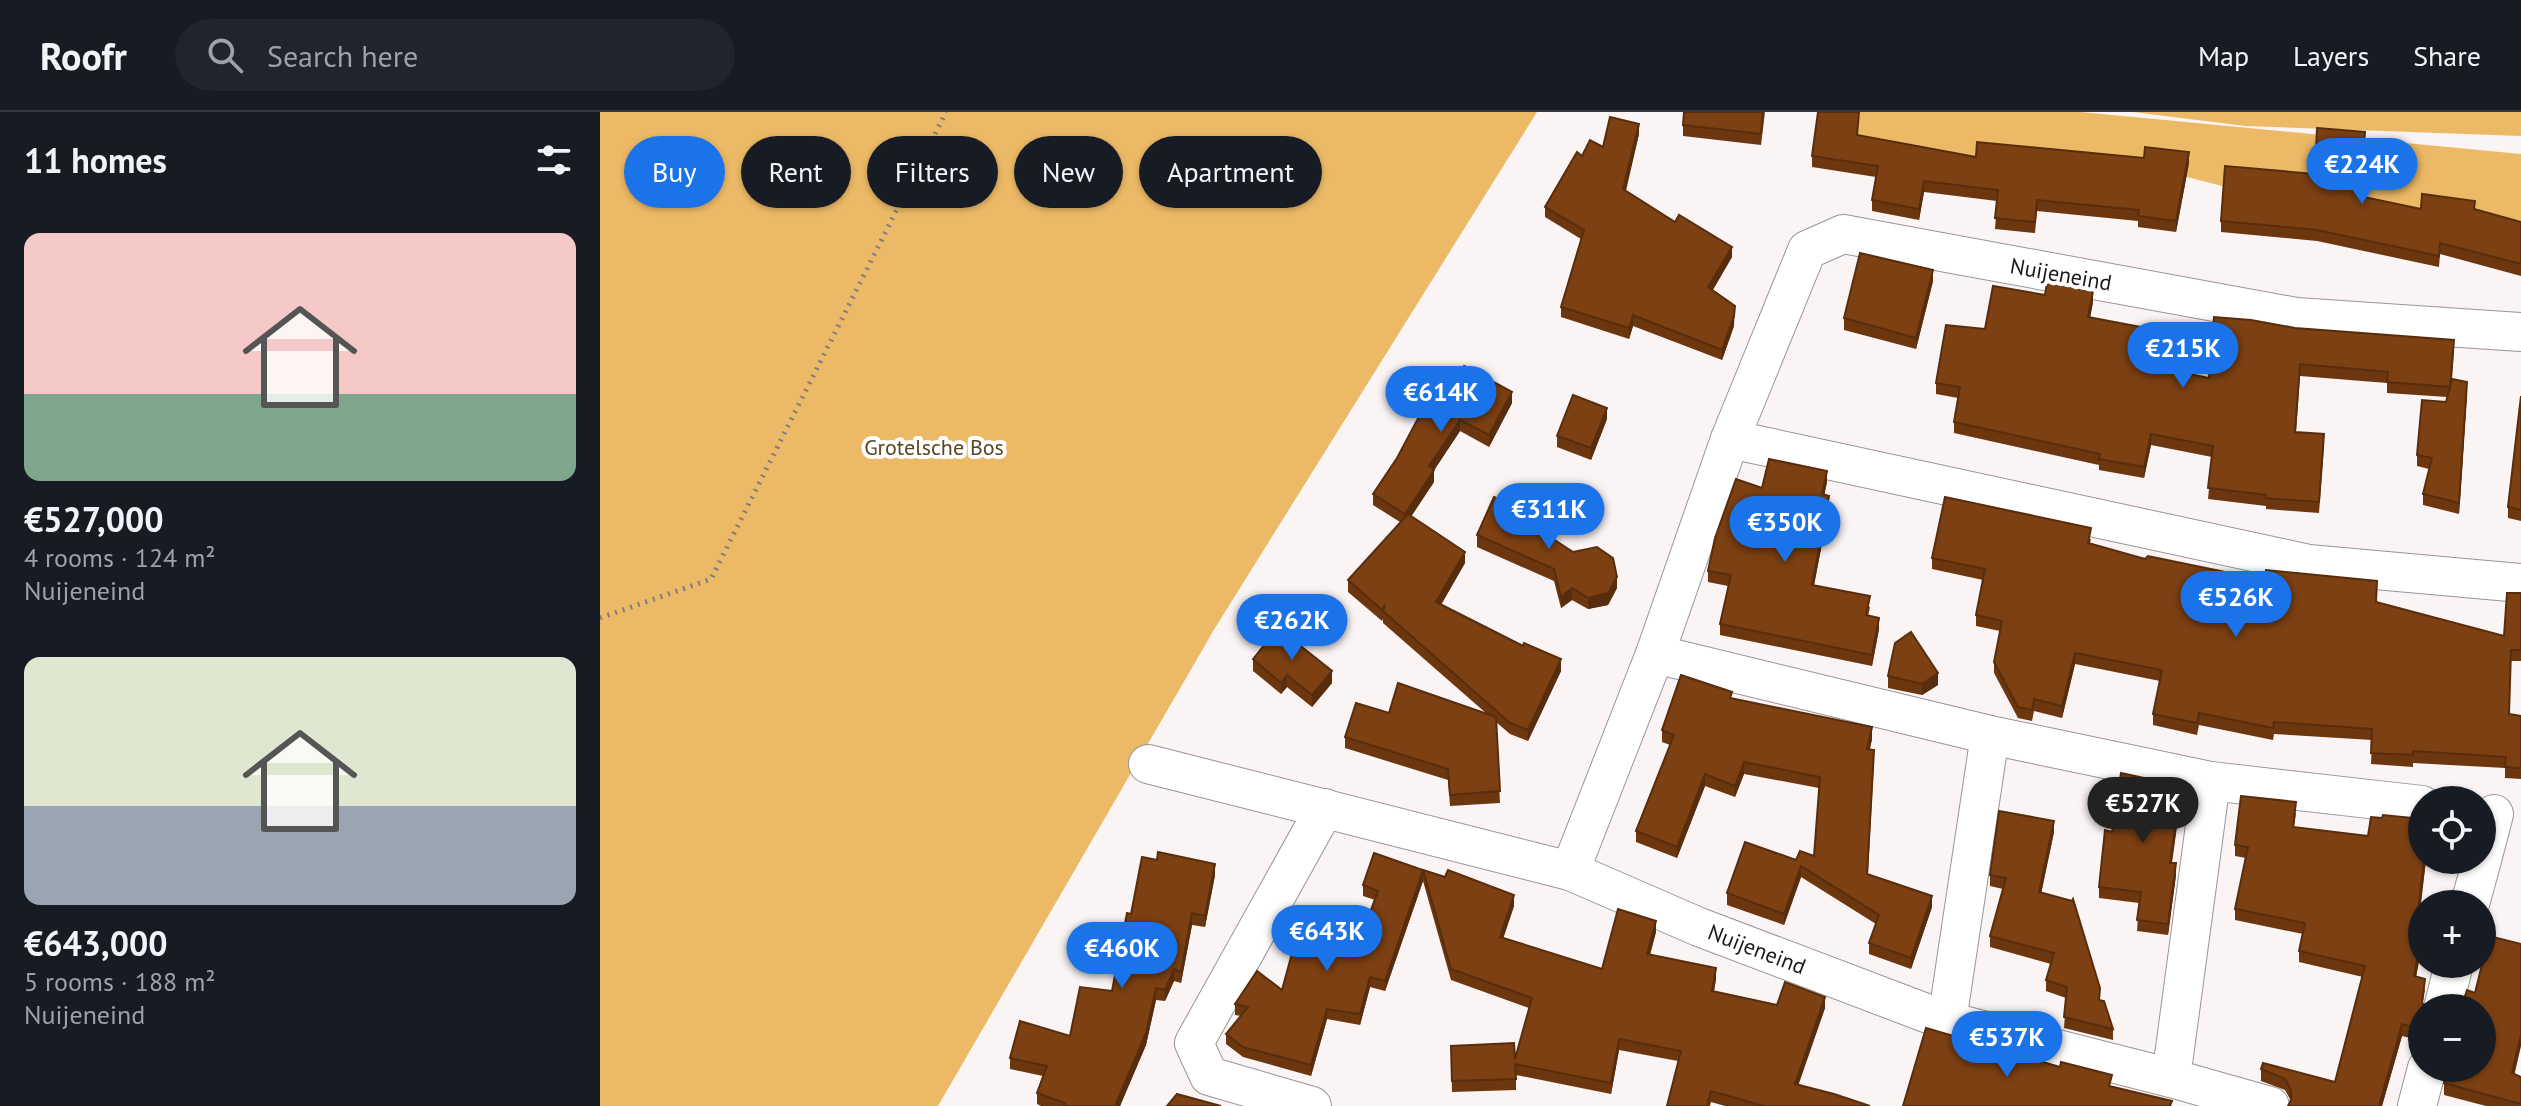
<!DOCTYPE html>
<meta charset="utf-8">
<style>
body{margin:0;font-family:"PT Sans",sans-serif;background:#20242c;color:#f1f3f6;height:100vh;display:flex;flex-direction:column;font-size:30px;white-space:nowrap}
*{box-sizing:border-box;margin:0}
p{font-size:26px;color:#9ea1a6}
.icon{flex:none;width:44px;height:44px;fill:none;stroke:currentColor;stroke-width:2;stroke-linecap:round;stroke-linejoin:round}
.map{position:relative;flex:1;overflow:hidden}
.side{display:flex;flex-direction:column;background:#171b24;width:600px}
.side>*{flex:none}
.banner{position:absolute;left:24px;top:24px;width:760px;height:72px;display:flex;gap:16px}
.tools{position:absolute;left:1808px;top:674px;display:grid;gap:16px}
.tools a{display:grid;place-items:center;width:88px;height:88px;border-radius:50%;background:#171b24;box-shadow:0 2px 6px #0004;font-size:40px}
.price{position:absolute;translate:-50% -68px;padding:0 18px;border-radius:28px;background:#1a73e8;color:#fff;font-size:26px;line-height:52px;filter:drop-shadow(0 2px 4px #0008)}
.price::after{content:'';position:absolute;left:50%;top:48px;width:24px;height:18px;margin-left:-12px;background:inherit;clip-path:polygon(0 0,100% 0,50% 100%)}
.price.active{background:#222;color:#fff}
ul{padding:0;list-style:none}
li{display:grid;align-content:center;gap:16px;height:424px;padding:0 24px}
li span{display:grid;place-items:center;height:248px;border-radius:16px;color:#555}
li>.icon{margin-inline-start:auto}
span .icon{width:144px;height:144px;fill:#fffc;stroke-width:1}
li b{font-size:34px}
h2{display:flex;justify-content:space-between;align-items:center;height:96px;padding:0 24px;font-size:34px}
.tag{padding:0 28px;border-radius:36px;background:#171b24;box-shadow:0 2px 6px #0004;font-size:28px;line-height:72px}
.tag.active{background:#1a73e8;color:#fff}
header{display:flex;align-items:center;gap:48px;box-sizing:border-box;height:112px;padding:0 40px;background:#171b24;border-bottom:2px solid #363941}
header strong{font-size:38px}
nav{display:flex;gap:44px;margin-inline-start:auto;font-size:28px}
.search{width:560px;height:72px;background:#20242c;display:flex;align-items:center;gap:20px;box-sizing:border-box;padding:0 28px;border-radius:44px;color:#9ea1a6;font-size:30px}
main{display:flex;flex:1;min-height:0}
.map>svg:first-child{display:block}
.green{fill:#ecba66}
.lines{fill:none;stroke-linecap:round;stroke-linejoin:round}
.minor-casing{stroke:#9a9594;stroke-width:40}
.path{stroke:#827e7e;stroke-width:5;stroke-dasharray:2 6;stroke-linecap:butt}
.minor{stroke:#fff;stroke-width:38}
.wall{fill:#6c370f}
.shaded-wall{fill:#582d0d}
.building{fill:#7d4012;stroke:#582d0d;stroke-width:2}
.labels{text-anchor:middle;stroke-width:8;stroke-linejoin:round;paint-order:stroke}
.street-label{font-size:22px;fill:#1b1919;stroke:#fff}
.park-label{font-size:22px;fill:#5b441e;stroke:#fff}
</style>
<header>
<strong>Roofr</strong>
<div class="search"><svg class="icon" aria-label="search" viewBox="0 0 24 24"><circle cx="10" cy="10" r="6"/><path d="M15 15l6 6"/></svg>Search here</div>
<nav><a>Map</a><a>Layers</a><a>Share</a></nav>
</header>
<main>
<section class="side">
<h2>11 homes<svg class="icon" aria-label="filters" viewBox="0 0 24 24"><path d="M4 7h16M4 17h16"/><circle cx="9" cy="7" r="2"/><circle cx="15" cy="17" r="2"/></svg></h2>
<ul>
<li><span style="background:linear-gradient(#f6c9c9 65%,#7fa58c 0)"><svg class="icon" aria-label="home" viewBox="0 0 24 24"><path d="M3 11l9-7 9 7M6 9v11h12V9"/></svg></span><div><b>€527,000</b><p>4 rooms · 124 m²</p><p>Nuijeneind</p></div></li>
<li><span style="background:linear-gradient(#dfe7d0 60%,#9aa5b1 0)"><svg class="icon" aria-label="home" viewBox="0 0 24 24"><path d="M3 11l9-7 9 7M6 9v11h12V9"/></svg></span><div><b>€643,000</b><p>5 rooms · 188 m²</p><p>Nuijeneind</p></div></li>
</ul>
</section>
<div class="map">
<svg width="1921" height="994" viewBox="0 0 1921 994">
<rect width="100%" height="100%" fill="#faf4f4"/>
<g class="green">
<polygon points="0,0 937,0 615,516 338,994 0,994"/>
<polygon points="1243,0 1481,0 1921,42 1921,119 1658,83 1567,60 1441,43 1358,45 1234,38"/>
<polygon points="1533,0 1921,0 1921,24 1645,14"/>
</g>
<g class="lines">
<defs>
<g id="minor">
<polyline points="1130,327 1709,452 1921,471"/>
<polyline points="1055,542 1390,623 1611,669 1822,693"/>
<polyline points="548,652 970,759 1099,815 1347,909 1571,966 1670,994"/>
<polyline points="1882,748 1894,702"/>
<polyline points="970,759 1055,542 1130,327 1207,138 1243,122 1696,205 1921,220"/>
<polyline points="1870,792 1882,748"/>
<polyline points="1843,896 1854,852"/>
<polyline points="1347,909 1390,623"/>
<polyline points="1571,966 1611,669"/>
<polyline points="712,994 609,964 594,931 725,696"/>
<polyline points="1817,994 1827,956"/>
</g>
</defs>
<use href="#minor" class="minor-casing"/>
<polyline class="path" points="0,506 111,467 346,0"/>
<use href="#minor" class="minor"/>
</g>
<g class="wall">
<polygon points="1165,0 1161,33 1083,24 1083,13"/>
<polygon points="1039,22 1026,79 1132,145 1113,178 1135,194 1134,214 1122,248 1033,214 1029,227 961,205 961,195 981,127 945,105 945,95 982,44"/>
<polygon points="1765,32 1760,85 1821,97 1875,97 1921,110 1921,164 1840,142 1839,155 1717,129 1621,120 1621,109 1715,62"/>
<polygon points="1212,44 1376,45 1589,51 1576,120 1538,115 1538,109 1437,99 1435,121 1395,117 1397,89 1324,80 1319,108 1272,99 1272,88 1276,65 1212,55"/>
<polygon points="1333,169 1316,237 1244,218 1244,206"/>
<polygon points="1445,183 1493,190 1490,206 1557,229 1552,255 1609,266 1695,216 1854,239 1852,268 1867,281 1859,402 1823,393 1823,382 1829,357 1817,354 1817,343 1846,290 1847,285 1787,281 1787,271 1700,264 1696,320 1724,333 1719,401 1666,397 1666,394 1608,387 1612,345 1551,333 1544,366 1499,358 1499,353 1354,321 1354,310 1358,286 1336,282 1336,271 1385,217"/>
<polygon points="1921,284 1921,409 1908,406 1908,395"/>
<polygon points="846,289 912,291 889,335 860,319 834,358 834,370 811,404 865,451 841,493 961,559 928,629 910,622 896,610 900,691 850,694 848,668 745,636 745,625 789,601 887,602 783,511 783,507 782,509 748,480 748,468 800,410 773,393 773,382"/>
<polygon points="1007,307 991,348 957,335 957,324"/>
<polygon points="1227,370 1224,383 1229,395 1214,473 1270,495 1268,504 1279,517 1272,554 1120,523 1120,512 1128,474 1108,470 1108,459 1162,376"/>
<polygon points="942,419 942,420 1017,476 1008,493 988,497 972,488 961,496 954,469 877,435 877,423"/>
<polygon points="1491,427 1490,431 1545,447 1664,468 1776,490 1904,524 1921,481 1921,549 1911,549 1909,603 1921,604 1921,667 1905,666 1905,656 1813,651 1813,655 1771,652 1772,628 1674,622 1673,628 1599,613 1597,623 1553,613 1553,602 1560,569 1475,552 1462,606 1434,599 1432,609 1418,606 1394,561 1394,550 1400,519 1376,514 1376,503 1383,468 1332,457 1332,446"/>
<polygon points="653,547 732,571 712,595 687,575 681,582 653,559"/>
<polygon points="1288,564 1338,573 1322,583 1288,576"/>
<polygon points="1132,586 1272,627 1270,637 1274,649 1268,762 1332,795 1311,857 1269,842 1269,831 1276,812 1201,765 1184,813 1127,793 1127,781 1196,748 1214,744 1219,676 1144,662 1135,685 1105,674 1077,746 1036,730 1036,719 1070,633 1062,630 1062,618"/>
<polygon points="1581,685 1572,751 1576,763 1568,823 1537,819 1539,791 1499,786 1499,775 1512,720"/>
<polygon points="1696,701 1694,716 1826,748 1821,792 1822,792 1822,833 1816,865 1825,878 1822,896 1822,929 1802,924 1782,994 1691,989 1685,978 1661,969 1661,957 1735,970 1763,865 1699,850 1699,839 1703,822 1635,808 1635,797 1646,746 1635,744 1635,733"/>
<polygon points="1454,720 1441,781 1500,889 1513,917 1513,928 1464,916 1466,886 1446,879 1446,868 1451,852 1390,835 1390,824 1403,777 1390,774 1390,763"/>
<polygon points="557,748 615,763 605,815 592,813 581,871 574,869 565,889 556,888 546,933 520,994 441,994 437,992 437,981 443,964 410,957 410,946 470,924 512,879 531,802"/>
<polygon points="823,758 914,794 903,826 1002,857 1056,820 1050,843 1116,867 1114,879 1177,893 1225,896 1198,972 1270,994 1125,994 1111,990 1110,994 1067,994 1078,949 1019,938 1011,982 916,963 916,978 852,980 851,934 915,947 929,896 851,868 823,769"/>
<polygon points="823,769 785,879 770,875 760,913 727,907 711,964 643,945 626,932 626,922 641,904 635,903 635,892 682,878 756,838 775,788 763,784 763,773"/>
<polygon points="1914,962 1921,965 1921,994 1886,994 1844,983 1844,971"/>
</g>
<g class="shaded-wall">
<polygon points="1039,12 1039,22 1023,88 1023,77"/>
<polygon points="1765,20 1765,32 1759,95 1759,84"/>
<polygon points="1589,40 1589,51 1576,120 1576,109"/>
<polygon points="1324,69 1324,80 1319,108 1319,97"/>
<polygon points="1132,135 1132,145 1108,185 1108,175"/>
<polygon points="1333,158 1333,169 1316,237 1316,226"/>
<polygon points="1493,179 1493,190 1488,216 1488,205"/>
<polygon points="1033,203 1033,214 1029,227 1029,216"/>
<polygon points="1134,204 1134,214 1122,248 1122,238"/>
<polygon points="1557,218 1557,229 1550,265 1550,254"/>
<polygon points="1867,270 1867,281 1859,402 1859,391"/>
<polygon points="912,280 912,291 889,335 889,323"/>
<polygon points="1007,296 1007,307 991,348 991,336"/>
<polygon points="860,308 860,319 829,366 829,354"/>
<polygon points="1551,322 1551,333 1544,366 1544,355"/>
<polygon points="834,358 834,370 805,414 805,402"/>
<polygon points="1227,359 1227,370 1222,394 1222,382"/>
<polygon points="1229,384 1229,395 1212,484 1212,473"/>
<polygon points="942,407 942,419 938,429 938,417"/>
<polygon points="865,440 865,451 836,501 836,490"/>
<polygon points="1017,465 1017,476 1008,493 988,497 988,486"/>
<polygon points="972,476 972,488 961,496 961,485"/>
<polygon points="1279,506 1279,517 1272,554 1272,543"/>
<polygon points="1475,541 1475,552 1462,606 1462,594"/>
<polygon points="961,547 961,559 928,629 928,618"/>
<polygon points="732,559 732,571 712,595 712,583"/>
<polygon points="1338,561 1338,573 1322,583 1322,572"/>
<polygon points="687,563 687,575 681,582 681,571"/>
<polygon points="1272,615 1272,627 1267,648 1267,637"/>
<polygon points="1144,650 1144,662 1135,685 1135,674"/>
<polygon points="1105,662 1105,674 1077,746 1077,735"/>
<polygon points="1581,674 1581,685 1570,762 1570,751"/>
<polygon points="1454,709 1454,720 1439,792 1439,780"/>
<polygon points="1824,748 1826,748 1819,803 1819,792"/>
<polygon points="1576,751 1576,763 1568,823 1568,812"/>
<polygon points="615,752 615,763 605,815 605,804"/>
<polygon points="1201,754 1201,765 1184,813 1184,802"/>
<polygon points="823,758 823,769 785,879 785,869"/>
<polygon points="914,783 914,794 900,836 900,825"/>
<polygon points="1332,784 1332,795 1311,857 1311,846"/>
<polygon points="592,801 592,813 581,871 581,860"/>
<polygon points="1056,809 1056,820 1047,853 1047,842"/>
<polygon points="1822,822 1822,833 1814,875 1814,864"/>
<polygon points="1116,856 1116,867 1112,890 1112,879"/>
<polygon points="574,857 574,869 565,889 565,878"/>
<polygon points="770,865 770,875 760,913 760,902"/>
<polygon points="556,876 556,888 546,933 520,994 515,994"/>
<polygon points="1225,885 1225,896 1195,983 1195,972"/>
<polygon points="727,897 727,907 711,964 711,953"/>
<polygon points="1802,912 1802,924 1782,994 1779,994"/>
<polygon points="1921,923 1921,934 1912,973 1912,961"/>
<polygon points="1019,927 1019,938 1011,982 1011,971"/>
</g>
<g class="building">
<polygon points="1084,0 1163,0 1161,22 1083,13"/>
<polygon points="1218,0 1259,0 1257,23 1376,45 1377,30 1544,46 1545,35 1589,40 1576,109 1538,104 1539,98 1437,88 1435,110 1395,106 1398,78 1324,69 1319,97 1272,88 1278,54 1212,44"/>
<polygon points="1010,5 1039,12 1023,77 1075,110 1079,103 1132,135 1108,175 1135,194 1134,204 1122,238 1033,203 1029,216 961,195 984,118 945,95 977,40 982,44 990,28 1003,35"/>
<polygon points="1717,16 1765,20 1759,84 1821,97 1822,82 1875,89 1874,97 1921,110 1921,152 1840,131 1839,144 1717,118 1621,109 1625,54 1715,62"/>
<polygon points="1260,141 1333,158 1316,226 1244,206"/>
<polygon points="1447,171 1493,179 1488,205 1557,218 1550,254 1609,266 1614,205 1651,208 1695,216 1854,228 1850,274 1852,267 1867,270 1859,391 1823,382 1832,346 1817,343 1822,288 1846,290 1850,275 1787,270 1788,260 1700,252 1695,320 1724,322 1719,390 1666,386 1666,383 1608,376 1613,334 1551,322 1544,355 1499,347 1500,342 1354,310 1360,275 1336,271 1346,213 1385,217 1393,174 1445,183"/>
<polygon points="864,254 912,280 889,323 860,308 829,354 834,358 805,402 773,382 797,346 831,282 846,289"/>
<polygon points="973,283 1007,296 991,336 957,324"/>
<polygon points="1921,284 1921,398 1908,395"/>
<polygon points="1169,347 1227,359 1222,382 1229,384 1212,473 1270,484 1266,503 1279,506 1272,543 1120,512 1131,463 1108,459 1115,426 1136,367 1162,376"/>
<polygon points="894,385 942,407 938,417 973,440 997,435 1013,446 1017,465 1008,481 988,486 972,476 961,485 954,457 877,423"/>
<polygon points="1345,385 1491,416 1488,431 1545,447 1548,444 1664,468 1666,458 1777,469 1776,490 1904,524 1907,481 1921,481 1921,538 1911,538 1909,602 1921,604 1921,656 1905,655 1906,645 1813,639 1813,643 1771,641 1772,617 1674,610 1673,616 1599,601 1597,611 1553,602 1562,558 1475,541 1462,594 1434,587 1432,598 1418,595 1394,550 1402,509 1376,503 1385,457 1332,446"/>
<polygon points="808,402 865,440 836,490 923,534 924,531 961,547 928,618 910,611 783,499 785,493 782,498 748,468"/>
<polygon points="678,516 732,559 712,583 687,563 681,571 653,547"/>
<polygon points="1311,520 1338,561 1322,572 1288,564 1295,531"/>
<polygon points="1081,563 1132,580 1130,586 1272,615 1267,637 1274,638 1267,762 1332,784 1311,846 1269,831 1279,803 1201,754 1184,802 1127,781 1145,730 1196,748 1200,739 1214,744 1220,665 1144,650 1135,674 1105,662 1077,735 1036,719 1074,623 1062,618"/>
<polygon points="798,571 896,605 900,679 850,683 848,657 745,625 756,591 789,601"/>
<polygon points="1521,661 1581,674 1570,751 1576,751 1568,812 1537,808 1541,780 1499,775 1505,718 1512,720"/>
<polygon points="1641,684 1696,690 1693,715 1768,724 1771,705 1782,706 1783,703 1822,707 1822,748 1824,748 1819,792 1822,792 1822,822 1814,864 1825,867 1822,890 1825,896 1822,896 1822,918 1802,912 1779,994 1688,994 1691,988 1691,978 1685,967 1661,957 1663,951 1735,970 1765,854 1699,839 1705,811 1635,797 1648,735 1635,733"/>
<polygon points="1399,699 1454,709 1439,780 1472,789 1473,787 1500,876 1499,888 1504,889 1513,917 1464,905 1467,875 1446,868 1454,841 1390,824 1406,766 1390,763"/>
<polygon points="558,740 615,752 605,804 592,801 581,860 574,857 565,878 556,876 546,921 515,994 464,994 465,991 437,981 447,954 410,946 420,909 470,924 480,875 512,879 527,801 531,802 542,745 557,748"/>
<polygon points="774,741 823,758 785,869 770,865 760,902 727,897 711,953 643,935 626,922 648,895 635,892 657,859 682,878 697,823 756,838 778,779 763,773"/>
<polygon points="823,758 845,765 848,758 914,783 900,825 1002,857 1018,797 1056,809 1047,842 1116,856 1112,879 1177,893 1185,870 1225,885 1195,972 1234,982 1270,994 1164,994 1111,979 1107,994 1067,994 1081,939 1019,927 1011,971 915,952 916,967 852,969 851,934 914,931 915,947 932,886 851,857"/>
<polygon points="1889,824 1921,832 1921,923 1912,961 1921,965 1921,992 1844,971 1848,956 1882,956 1882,896 1861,896 1867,878 1875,881"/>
<polygon points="1326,916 1460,955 1461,950 1512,963 1509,974 1572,989 1570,994 1303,994"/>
<polygon points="577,982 621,994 567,994"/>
</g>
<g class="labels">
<g class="street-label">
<text transform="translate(1461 162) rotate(10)" y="8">Nuijeneind</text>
<text transform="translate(1157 837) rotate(21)" y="8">Nuijeneind</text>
</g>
<g class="park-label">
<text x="334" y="343">Grotelsche Bos</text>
</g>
</g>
</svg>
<div class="tools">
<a><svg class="icon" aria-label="locate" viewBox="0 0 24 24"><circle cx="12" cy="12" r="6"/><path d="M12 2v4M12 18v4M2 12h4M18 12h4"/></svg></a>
<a>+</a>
<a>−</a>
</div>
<b class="price" style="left:1762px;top:94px">€224K</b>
<b class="price" style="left:1583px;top:278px">€215K</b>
<b class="price" style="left:841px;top:322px">€614K</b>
<b class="price" style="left:949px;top:439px">€311K</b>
<b class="price" style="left:1185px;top:452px">€350K</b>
<b class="price" style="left:1636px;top:527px">€526K</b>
<b class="price" style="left:692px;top:550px">€262K</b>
<b class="price active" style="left:1543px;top:733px">€527K</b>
<b class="price" style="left:727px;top:861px">€643K</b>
<b class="price" style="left:522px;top:878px">€460K</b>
<b class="price" style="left:1407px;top:967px">€537K</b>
<div class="banner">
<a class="tag active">Buy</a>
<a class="tag">Rent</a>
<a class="tag">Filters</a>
<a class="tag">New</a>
<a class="tag">Apartment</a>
</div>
</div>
</main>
